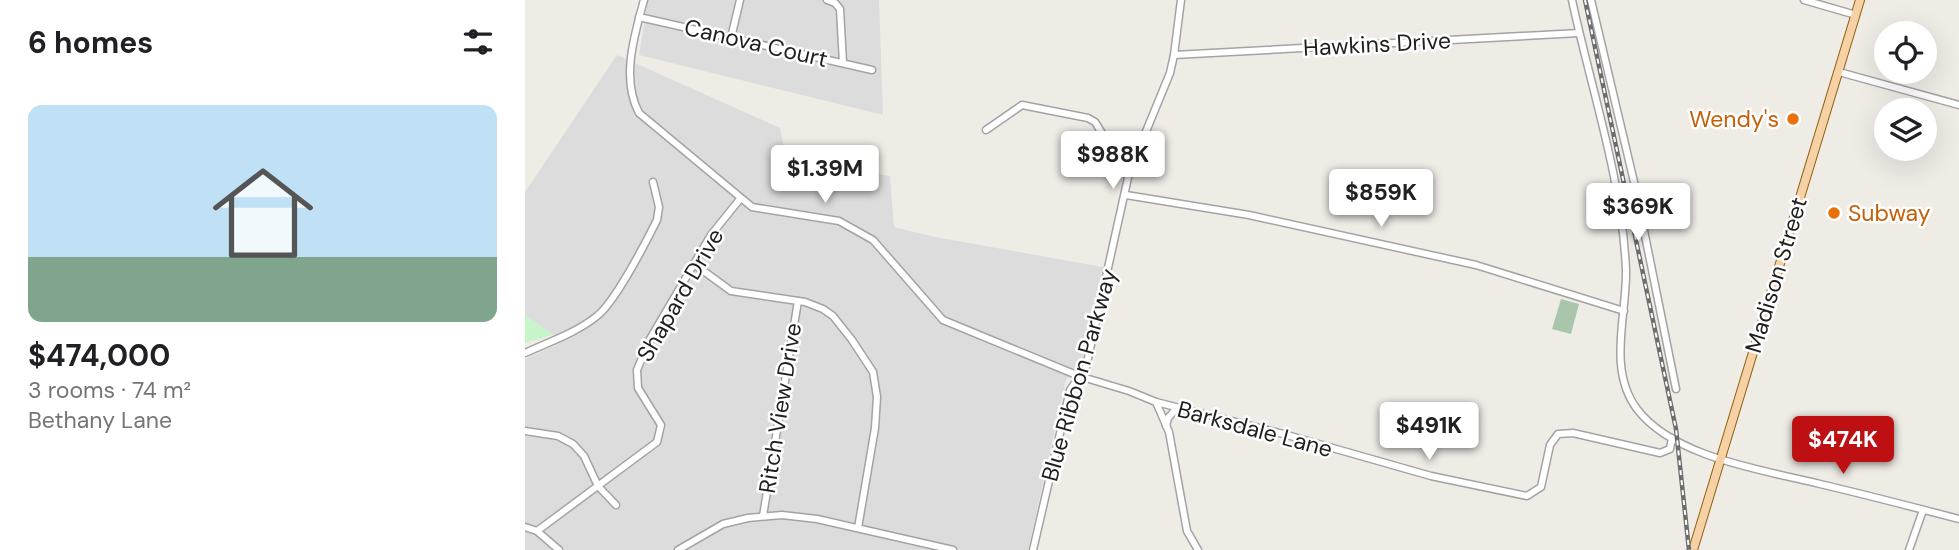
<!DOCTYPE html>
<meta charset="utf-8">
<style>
body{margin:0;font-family:"DM Sans",sans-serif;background:#f2f2f2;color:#202124;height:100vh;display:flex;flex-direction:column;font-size:26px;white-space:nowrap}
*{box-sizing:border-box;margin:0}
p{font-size:23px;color:#757577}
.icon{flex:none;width:38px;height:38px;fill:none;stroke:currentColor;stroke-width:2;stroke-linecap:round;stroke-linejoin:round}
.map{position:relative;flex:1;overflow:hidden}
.side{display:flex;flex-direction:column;background:#fff;width:525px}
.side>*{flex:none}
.fabs{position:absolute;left:1349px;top:21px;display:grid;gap:14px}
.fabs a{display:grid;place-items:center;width:63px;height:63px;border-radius:50%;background:#fff;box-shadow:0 7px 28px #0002;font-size:35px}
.price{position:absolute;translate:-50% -60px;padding:0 16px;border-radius:7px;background:#fff;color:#222;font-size:23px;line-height:46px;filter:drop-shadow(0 2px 4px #0008)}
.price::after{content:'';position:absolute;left:50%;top:42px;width:21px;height:16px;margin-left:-10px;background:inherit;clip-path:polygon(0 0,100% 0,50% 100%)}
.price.selected{background:#be1013;color:#fff}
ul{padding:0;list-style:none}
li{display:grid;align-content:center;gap:14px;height:371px;padding:0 28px}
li+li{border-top:2px solid #e0e0e0}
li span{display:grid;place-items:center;height:217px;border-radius:14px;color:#555}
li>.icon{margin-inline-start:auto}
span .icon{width:126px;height:126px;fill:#fffc;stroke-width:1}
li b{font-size:30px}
h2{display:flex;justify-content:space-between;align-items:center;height:84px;padding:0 28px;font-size:30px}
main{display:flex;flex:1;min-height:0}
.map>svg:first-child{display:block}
.residential{fill:#dddcdc}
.cemetery{fill:#a9c6ad}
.park{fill:#c7f5c9}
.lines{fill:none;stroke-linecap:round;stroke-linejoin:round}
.minor-casing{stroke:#a3a3a3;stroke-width:9}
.major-casing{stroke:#8e610c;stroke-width:10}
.minor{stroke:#fff;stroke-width:6}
.major{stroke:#f5d1a5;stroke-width:8}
.rail-casing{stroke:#6d6d6d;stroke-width:4.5}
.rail{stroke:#fff;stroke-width:2;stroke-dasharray:5;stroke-linecap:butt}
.food-dot{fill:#e8710a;stroke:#fff;stroke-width:2.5}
.labels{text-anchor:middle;stroke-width:5;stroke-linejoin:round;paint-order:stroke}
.street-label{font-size:23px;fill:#1f1f1f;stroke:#fff}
.food-label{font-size:23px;fill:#c56008;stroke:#fff;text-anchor:end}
</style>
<main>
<section class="side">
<h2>6 homes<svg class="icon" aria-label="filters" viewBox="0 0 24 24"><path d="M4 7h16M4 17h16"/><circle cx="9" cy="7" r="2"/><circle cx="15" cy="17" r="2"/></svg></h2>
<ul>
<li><span style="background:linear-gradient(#bfe0f5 70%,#7fa58c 0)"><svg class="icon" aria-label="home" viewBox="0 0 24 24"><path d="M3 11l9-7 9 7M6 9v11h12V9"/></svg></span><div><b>$474,000</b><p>3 rooms · 74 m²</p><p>Bethany Lane</p></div></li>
</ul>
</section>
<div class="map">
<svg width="1434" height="550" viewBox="0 0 1434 550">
<rect width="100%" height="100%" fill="#efece6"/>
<g class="residential">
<polygon points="123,0 354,0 358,115 114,55"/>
<polygon points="92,55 255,128 261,159 365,176 369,227 410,237 578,267 556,367 541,380 503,550 0,550 0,359 31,345 28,335 0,315 0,192"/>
</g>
<polygon class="cemetery" points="1036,299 1054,304 1046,334 1027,329"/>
<polygon class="park" points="0,315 28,335 0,343"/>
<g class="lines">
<defs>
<g id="minor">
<path d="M119 0C109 36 96 79 114 113L227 207 314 221 348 240 418 320 554 376 604 391 631 402 644 432 662 531 673 550"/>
<polyline points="302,0 310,3 315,9 318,63"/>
<path d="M1047 0C1066 89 1097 178 1101 270 1102 315 1082 369 1112 409 1149 458 1239 470 1295 484 1342 495 1388 507 1434 519"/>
<polyline points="1066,0 1110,186 1151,389"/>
<polyline points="1279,0 1331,15"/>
<polyline points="114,17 347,70"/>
<polyline points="206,38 215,0"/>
<polyline points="649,55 1054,33"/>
<polyline points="1314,72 1434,105"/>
<polyline points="461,130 497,105 563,118 570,122 598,167 604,173"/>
<polyline points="601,195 724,215 951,265 1099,311"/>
<polyline points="169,264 206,291 280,302 298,309 308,316 327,340 348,372 352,397 350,428 333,528"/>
<path d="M0 353C24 342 51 333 72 316 90 302 121 242 132 220L134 207 128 182"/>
<polyline points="631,402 762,435 906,476 1002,496 1016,487 1025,445 1033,434 1048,433 1135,453 1145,449 1147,438"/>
<polyline points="641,426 643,418 652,408"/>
<polyline points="0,431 33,436 48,444 59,456 73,486 91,505"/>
<polyline points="238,516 273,301"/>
<polyline points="0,527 12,531 132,442 136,425 113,388 112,370 125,339 186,235 215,199"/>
<polyline points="12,531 34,550"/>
<polyline points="153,550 198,524 223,518 257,515 292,519 428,550"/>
<polyline points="508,550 545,390 561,367 604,173 645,73 649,55 656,0"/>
<polyline points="1384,550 1398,510"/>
</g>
<polyline id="major" points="1168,550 1335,0"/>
</defs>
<use href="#minor" class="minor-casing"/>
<use href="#major" class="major-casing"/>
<use href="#minor" class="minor"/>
<use href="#major" class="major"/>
<defs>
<polyline id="rail" points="1060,0 1151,429 1164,550"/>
</defs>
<use href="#rail" class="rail-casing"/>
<use href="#rail" class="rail"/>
</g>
<g class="food-dot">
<circle cx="1268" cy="119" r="7"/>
<circle cx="1309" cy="213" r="7"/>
</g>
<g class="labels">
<g class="street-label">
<text transform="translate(231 43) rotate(13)" y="8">Canova Court</text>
<text transform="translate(852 44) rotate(-3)" y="8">Hawkins Drive</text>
<text transform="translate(1251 275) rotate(-73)" y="8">Madison Street</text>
<text transform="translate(155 295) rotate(-60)" y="8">Shapard Drive</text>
<text transform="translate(554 375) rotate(-74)" y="8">Blue Ribbon Parkway</text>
<text transform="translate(255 408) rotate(-81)" y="8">Ritch View Drive</text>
<text transform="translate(730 429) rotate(15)" y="8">Barksdale Lane</text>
</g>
<g class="food-label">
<text x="1254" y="127">Wendy's</text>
<text x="1323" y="221" text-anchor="start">Subway</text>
</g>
</g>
</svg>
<div class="fabs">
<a><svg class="icon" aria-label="locate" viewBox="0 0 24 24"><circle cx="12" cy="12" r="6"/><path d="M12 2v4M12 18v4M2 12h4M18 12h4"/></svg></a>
<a><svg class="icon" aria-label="layers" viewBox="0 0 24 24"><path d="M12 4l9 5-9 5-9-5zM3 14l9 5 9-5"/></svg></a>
</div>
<b class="price" style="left:588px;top:191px">$988K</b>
<b class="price" style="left:300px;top:205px">$1.39M</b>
<b class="price" style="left:856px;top:229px">$859K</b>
<b class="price" style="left:1113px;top:243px">$369K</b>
<b class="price" style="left:904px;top:462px">$491K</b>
<b class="price selected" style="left:1318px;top:476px">$474K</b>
</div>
</main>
